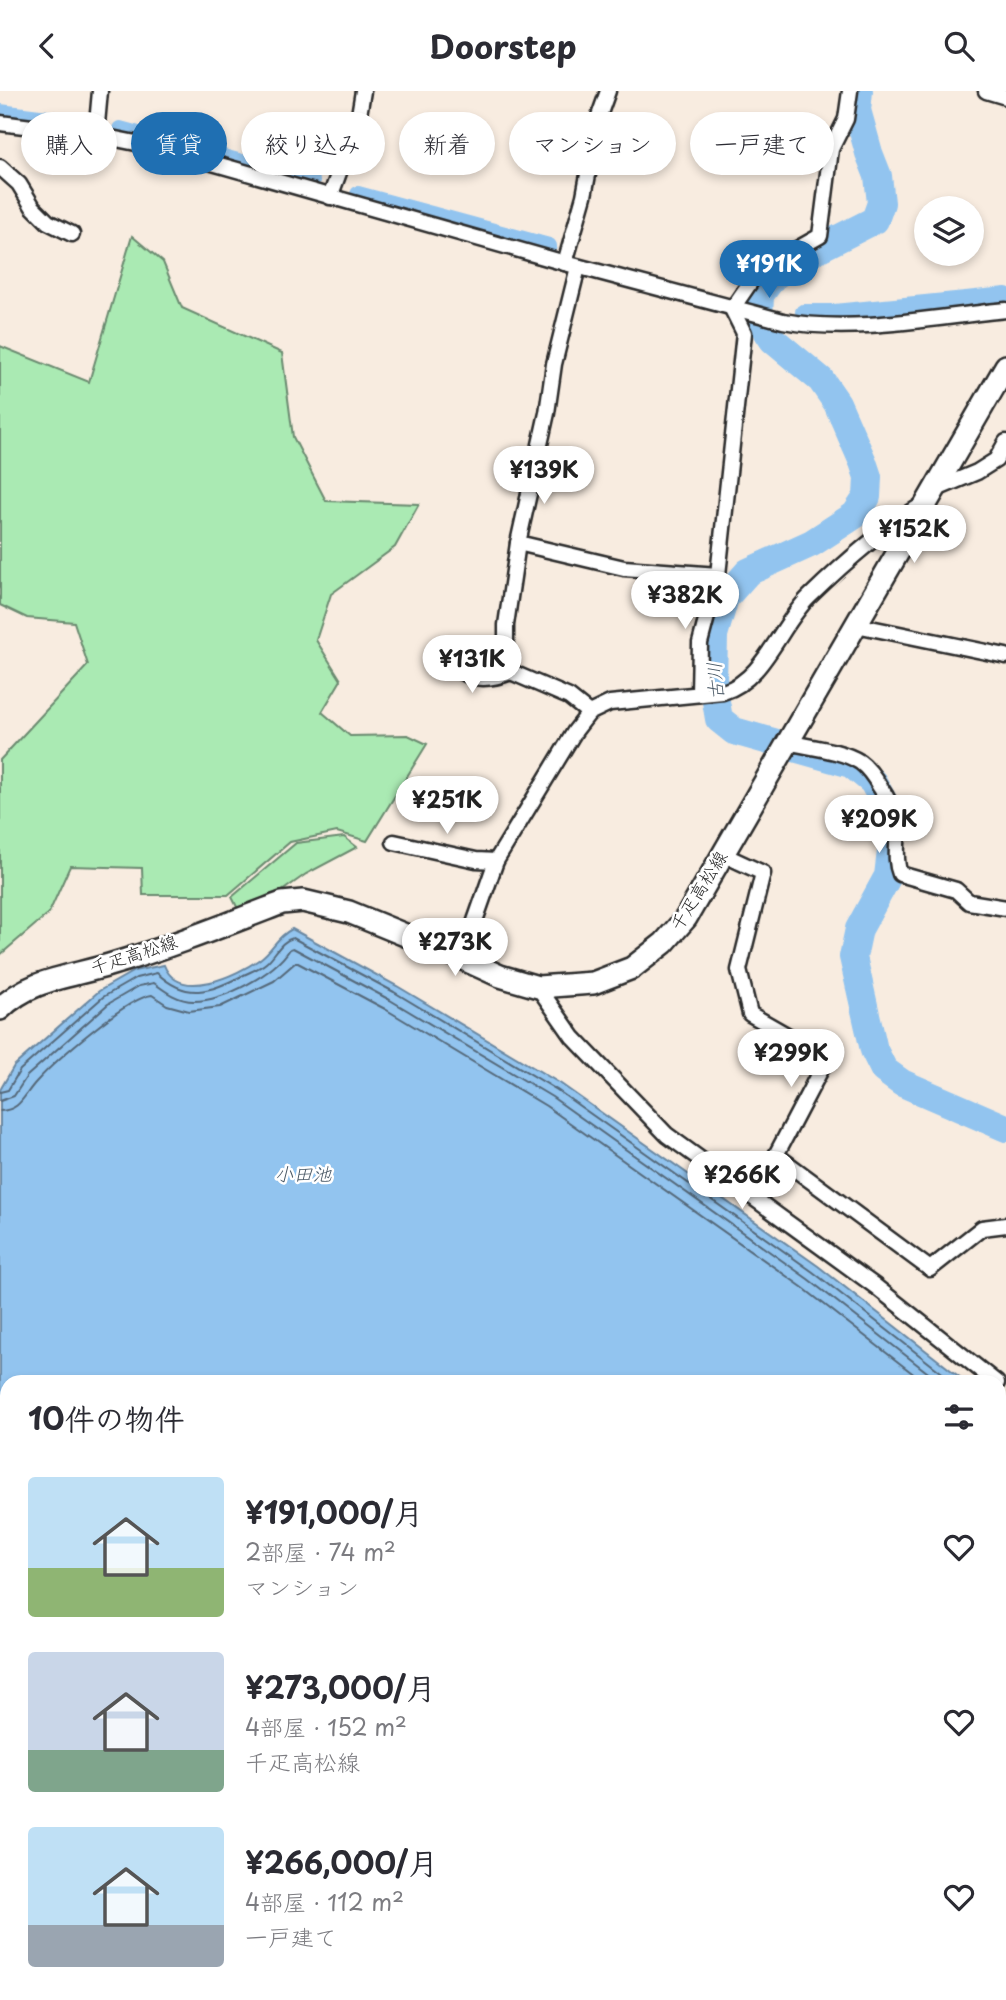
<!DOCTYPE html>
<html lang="ja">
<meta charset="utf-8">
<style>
body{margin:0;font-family:"Playpen Sans","Klee One",sans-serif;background:#f2f2f3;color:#2b2b33;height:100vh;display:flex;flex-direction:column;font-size:26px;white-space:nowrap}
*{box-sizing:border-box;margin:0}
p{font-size:23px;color:#7c7c81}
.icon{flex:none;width:38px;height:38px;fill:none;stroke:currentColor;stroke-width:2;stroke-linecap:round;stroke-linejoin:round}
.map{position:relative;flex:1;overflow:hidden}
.sheet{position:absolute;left:0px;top:1284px;width:1006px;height:625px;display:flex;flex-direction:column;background:#fff;border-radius:21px 21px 0 0;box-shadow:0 4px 10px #0003}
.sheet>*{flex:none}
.hud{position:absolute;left:21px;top:21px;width:964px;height:63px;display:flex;gap:14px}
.tools{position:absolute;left:914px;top:105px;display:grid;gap:14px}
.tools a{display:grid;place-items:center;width:70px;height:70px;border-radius:50%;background:#fff;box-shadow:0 4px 10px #0003;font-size:35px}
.price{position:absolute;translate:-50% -60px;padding:0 16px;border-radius:24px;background:#fff;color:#222;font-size:23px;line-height:46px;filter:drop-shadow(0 2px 4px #0008)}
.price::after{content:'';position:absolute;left:50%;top:42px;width:21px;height:16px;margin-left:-10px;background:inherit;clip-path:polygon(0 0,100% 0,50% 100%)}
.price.active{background:#1f6fb2;color:#fff}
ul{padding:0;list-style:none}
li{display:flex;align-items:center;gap:21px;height:175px;padding:0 28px}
li span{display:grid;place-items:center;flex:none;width:196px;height:140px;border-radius:7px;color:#555}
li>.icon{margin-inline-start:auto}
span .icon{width:84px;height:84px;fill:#fffc;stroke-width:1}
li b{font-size:30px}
h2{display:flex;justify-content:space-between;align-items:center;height:84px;padding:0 28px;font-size:30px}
.chip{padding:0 24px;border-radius:32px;background:#fff;box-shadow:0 4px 10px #0003;font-size:24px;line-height:63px}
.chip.active{background:#1f6fb2;color:#fff}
header{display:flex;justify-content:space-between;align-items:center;height:91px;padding:0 28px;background:#fff;font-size:32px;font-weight:700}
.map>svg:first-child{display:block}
.green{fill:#aaeab3;stroke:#6a8a6f;stroke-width:2}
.water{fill:#92c4ef;stroke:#6987a1;stroke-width:2}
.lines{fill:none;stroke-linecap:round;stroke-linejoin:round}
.shore{stroke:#546879;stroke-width:2}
.stream{stroke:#6987a1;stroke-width:4.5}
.canal{stroke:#92c4ef;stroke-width:16}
.river{stroke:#92c4ef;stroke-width:28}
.minor-casing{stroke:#2b2b2b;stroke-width:19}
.secondary-casing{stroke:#2b2b2b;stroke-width:26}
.minor{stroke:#fff;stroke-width:14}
.secondary{stroke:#fff;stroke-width:21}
.labels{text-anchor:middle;stroke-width:5;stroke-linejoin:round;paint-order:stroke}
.street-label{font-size:18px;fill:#2b2b2b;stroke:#fff}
.water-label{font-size:19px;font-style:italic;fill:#4a5966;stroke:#fff}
</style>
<header><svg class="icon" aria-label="back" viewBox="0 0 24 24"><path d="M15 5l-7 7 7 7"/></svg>Doorstep<svg class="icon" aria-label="search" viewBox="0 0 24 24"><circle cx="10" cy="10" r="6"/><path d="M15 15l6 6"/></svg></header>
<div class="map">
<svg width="1006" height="1909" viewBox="0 0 1006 1909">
<rect width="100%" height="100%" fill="#f8ece0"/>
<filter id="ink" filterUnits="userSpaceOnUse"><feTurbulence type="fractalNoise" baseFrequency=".0143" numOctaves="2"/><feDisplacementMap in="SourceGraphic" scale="14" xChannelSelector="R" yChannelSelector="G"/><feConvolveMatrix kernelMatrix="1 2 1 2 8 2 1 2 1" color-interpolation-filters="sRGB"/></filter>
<g filter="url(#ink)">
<g class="green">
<polygon points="132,145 163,171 182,217 282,262 293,346 326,410 419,413 395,456 331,503 316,549 341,589 322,621 350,645 408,644 427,653 367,750 337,741 290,751 228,804 143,804 142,777 70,775 49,822 0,864 0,669 88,574 74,531 27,527 0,514 0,255 89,291"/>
<polygon points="344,746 357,756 306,783 265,812 240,822 232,806 296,752"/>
</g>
<g class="water">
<path d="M292 838 397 895 561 993 818 1175 966 1291 7 1292V1469L0 1439V999L14 975 99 900 134 880 164 874C179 912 237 884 260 868 274 858 275 847 292 838Z"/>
<polygon points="999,1319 1006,1325 1006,1909 57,1909 56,1902 999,1902"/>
</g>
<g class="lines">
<g class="shore">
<path d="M0 1001 8 999 20 979 103 906 136 887 157 882C187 910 209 901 242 885 249 881 259 878 266 872 276 864 280 850 293 847L394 901 557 999 813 1181 955 1292"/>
<path d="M0 1010 14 1005 27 985 108 913 139 895 154 892C166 901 178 910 194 910 224 910 274 883 290 858L293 857 390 909 552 1006 808 1188 941 1292"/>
<path d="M0 1020C21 1019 23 1005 36 991 55 970 126 907 152 904L167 914 189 920 220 916 274 890 296 871 385 918 546 1015 802 1196 925 1292"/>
</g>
<g class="stream">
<polyline points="0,1645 2,1612"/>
<polyline points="2,1732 7,1766"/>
</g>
<g class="canal">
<polyline points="0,21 71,30"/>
<polyline points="120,38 312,90"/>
<polyline points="358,103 549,155"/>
<polyline points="803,221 834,221 1006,204"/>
</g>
<polyline class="river" points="859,0 857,19 869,62 878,85 881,112 875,129 810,162 773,186 760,204 759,228 773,249 821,289 837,312 863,371 868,386 867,406 855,424 812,452 748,481 725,507 714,544 713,593 719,628 734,640 851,673 873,691 886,715 891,732 892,752 888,785 859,838 853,866 874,959 884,979 902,992 1006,1037"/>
<defs>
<g id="minor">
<polyline points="986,0 1006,6"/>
<path d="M0 32 96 44 156 56 565 172 783 230C854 243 935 226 1006 219"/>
<polyline points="96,44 100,0"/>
<polyline points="0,76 19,93 33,116 48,131 72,143"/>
<polyline points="330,106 358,30 363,0"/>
<polyline points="565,172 584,105 599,25 608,0"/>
<polyline points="578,176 554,273 547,322 518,452 506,534 506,559 511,581 569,606 589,622"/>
<polyline points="934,399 977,381 996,369 1006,351"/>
<polyline points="518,452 624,477 718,484 744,242 732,218 758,180 820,145 831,58 846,28 850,0"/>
<polyline points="856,534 1006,565"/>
<path d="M442 569C468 586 479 593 511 581"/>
<polyline points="699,603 700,552 718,484"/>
<path d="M787 651C808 656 842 659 860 671 868 677 875 687 880 696 887 706 893 718 896 730 900 748 893 766 900 783L956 799 969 811 1006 817"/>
<polyline points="394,751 476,769 496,770"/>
<polyline points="722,763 763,782 739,879 750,923 827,967 776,1064 930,1178 982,1137 1006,1134"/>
<path d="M462 867 496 770 575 640 589 622 610 612 723 601C764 589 780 534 809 506 844 472 881 439 922 414"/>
<polyline points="538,896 573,946 667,1044 875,1195 997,1292"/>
<polyline points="0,1580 7,1612"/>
<polyline points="7,1644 2,1695 7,1731"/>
<polyline points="0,1847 2,1861"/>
<polyline points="32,1902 33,1909"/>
</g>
<path id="secondary" d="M0 918C30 888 70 886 109 874 167 857 225 834 282 812L303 810 349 821 454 864 500 885 538 896 593 892 632 877 664 852 686 827 1006 275"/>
</defs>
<use href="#minor" class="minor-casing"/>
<use href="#secondary" class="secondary-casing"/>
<use href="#minor" class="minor"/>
<use href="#secondary" class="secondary"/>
</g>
</g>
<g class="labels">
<g class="street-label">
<text transform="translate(699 800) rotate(-58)" y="6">千疋高松線</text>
<text transform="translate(134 864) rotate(-18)" y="6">千疋高松線</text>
</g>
<g class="water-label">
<text transform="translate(715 590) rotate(-94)" y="7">古川</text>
<text x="303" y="1090">小田池</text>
</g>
</g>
</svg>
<div class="tools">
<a><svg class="icon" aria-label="layers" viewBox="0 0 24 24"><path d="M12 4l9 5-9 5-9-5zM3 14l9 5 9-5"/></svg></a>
</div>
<b class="price active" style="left:769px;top:209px">¥191K</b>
<b class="price" style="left:544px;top:415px">¥139K</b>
<b class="price" style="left:914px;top:474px">¥152K</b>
<b class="price" style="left:685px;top:540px">¥382K</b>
<b class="price" style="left:472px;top:604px">¥131K</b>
<b class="price" style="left:447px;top:745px">¥251K</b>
<b class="price" style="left:879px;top:764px">¥209K</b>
<b class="price" style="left:455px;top:887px">¥273K</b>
<b class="price" style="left:791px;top:998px">¥299K</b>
<b class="price" style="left:742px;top:1120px">¥266K</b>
<div class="hud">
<a class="chip">購入</a>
<a class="chip active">賃貸</a>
<a class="chip">絞り込み</a>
<a class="chip">新着</a>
<a class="chip">マンション</a>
<a class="chip">一戸建て</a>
</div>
<section class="sheet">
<h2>10件の物件<svg class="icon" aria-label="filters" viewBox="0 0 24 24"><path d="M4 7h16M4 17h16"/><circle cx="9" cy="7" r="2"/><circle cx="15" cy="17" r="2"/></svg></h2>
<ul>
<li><span style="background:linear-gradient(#bfe0f5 65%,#8fb573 0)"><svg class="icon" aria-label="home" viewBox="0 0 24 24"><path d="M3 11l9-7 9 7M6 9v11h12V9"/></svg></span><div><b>¥191,000/月</b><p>2部屋 · 74 m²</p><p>マンション</p></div><svg class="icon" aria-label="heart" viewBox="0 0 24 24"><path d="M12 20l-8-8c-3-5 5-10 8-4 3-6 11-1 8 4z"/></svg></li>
<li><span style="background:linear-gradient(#c9d6e8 70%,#7fa58c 0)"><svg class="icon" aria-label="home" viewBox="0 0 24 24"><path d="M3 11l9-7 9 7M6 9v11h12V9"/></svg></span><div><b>¥273,000/月</b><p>4部屋 · 152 m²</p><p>千疋高松線</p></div><svg class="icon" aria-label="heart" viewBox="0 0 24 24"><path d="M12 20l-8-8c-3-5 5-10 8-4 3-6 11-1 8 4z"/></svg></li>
<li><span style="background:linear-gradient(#bfe0f5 70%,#9aa5b1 0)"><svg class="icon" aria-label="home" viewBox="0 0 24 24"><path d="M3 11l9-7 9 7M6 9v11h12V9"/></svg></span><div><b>¥266,000/月</b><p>4部屋 · 112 m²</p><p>一戸建て</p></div><svg class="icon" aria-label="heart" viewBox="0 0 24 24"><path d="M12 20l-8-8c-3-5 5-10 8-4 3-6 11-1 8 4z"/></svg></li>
</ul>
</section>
</div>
